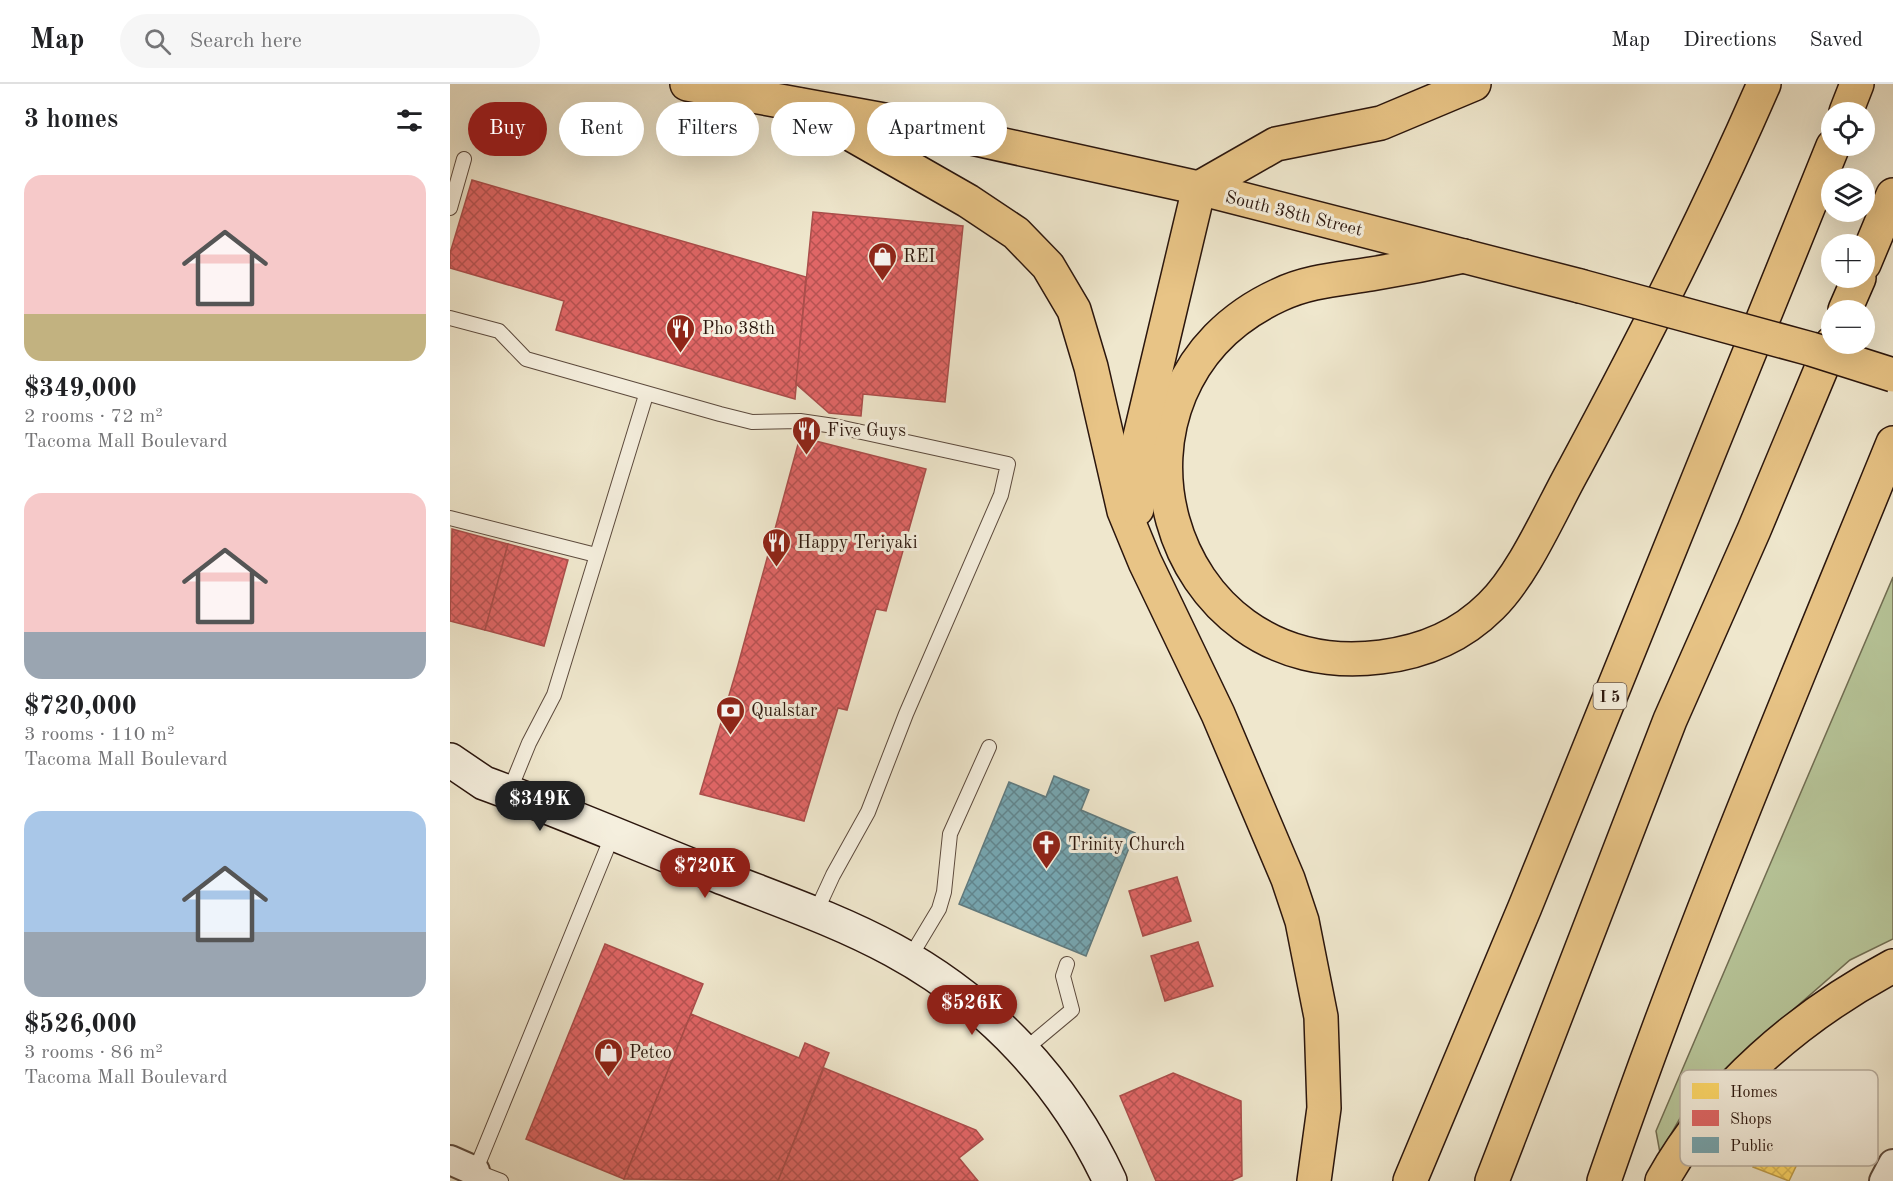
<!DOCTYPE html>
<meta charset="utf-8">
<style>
body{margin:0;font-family:"Old Standard TT",serif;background:#f6f6f6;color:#202124;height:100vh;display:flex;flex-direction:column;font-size:22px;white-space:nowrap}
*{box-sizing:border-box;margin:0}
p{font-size:20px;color:#757577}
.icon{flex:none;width:33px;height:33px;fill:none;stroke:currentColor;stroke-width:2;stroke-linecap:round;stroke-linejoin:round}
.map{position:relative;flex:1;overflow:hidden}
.sheet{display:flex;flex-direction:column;background:#fff;width:450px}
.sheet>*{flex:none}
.hud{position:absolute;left:18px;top:18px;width:570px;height:54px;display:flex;gap:12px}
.buttons{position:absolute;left:1371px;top:18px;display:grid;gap:12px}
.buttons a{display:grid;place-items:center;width:54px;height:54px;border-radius:50%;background:#fff;box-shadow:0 6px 24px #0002;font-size:30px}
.price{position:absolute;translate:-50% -51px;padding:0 14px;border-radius:21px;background:#8f2418;color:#fff;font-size:20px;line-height:39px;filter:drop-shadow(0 2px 3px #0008)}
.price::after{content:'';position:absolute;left:50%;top:36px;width:18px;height:14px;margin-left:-9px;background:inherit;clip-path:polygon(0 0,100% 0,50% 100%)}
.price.current{background:#222;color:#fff}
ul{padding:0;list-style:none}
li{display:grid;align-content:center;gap:12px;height:318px;padding:0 24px}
li span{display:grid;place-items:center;height:186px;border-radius:18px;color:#555}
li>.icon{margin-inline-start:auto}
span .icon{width:108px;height:108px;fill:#fffc;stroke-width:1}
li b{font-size:26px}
h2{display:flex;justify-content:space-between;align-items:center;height:72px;padding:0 24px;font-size:26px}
.pill{padding:0 21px;border-radius:27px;background:#fff;box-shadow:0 6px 24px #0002;font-size:21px;line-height:54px}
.pill.current{background:#8f2418;color:#fff}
header{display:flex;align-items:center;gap:36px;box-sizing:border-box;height:84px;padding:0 30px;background:#fff;border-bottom:2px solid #e0e0e0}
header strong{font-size:28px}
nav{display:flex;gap:33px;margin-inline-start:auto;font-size:21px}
.search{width:420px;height:54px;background:#f6f6f6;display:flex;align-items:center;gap:15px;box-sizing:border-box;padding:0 21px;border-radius:33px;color:#757577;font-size:22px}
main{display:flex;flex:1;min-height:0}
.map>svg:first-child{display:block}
.green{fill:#b7c599;stroke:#716e53;stroke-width:1.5}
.homes{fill:url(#homes-cross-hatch);stroke:#bf9e4b;stroke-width:1.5}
.shops{fill:url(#shops-cross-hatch);stroke:#aa4e4b;stroke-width:1.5}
.public{fill:url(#public-cross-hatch);stroke:#607a7e;stroke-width:1.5}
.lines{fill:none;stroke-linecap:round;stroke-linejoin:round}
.lane-casing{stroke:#5c4a3d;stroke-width:16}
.street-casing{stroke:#5c4a3d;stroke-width:32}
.secondary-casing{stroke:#2b160d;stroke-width:36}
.primary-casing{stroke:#2b160d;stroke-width:36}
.highway-casing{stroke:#2b160d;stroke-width:36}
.lane{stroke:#f5efde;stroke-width:14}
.street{stroke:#f5efde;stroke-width:28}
.secondary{stroke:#f5efde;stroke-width:33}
.primary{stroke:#e8c486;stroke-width:33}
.highway{stroke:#e8c486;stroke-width:33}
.primary-bridge-casing{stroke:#2b160d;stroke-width:36;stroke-linecap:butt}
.primary-bridge{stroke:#e8c486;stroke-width:33}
.labels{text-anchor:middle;stroke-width:6;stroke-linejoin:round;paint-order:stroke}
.shield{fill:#f5efde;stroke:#68574c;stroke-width:1.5}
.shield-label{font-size:16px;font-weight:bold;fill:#2b160d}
.street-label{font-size:18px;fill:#2b160d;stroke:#f5efde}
.poi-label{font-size:18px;fill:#2b160d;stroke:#f5efde;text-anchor:start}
.key{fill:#f5efde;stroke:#b8ae9f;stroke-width:1.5}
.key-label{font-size:16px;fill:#2b160d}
</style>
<header>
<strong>Map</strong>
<div class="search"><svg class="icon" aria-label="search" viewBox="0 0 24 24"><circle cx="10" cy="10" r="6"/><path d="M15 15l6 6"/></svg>Search here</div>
<nav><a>Map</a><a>Directions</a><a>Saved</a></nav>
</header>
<main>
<section class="sheet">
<h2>3 homes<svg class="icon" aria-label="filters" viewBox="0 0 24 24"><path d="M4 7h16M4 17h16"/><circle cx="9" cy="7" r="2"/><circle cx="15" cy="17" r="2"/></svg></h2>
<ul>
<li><span style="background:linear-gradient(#f6c9c9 75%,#c2b280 0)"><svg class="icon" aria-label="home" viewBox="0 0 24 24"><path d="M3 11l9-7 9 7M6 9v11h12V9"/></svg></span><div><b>$349,000</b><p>2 rooms · 72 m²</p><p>Tacoma Mall Boulevard</p></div></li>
<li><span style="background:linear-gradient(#f6c9c9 75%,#9aa5b1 0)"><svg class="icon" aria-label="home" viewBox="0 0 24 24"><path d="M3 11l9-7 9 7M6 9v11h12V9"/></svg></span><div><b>$720,000</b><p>3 rooms · 110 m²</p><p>Tacoma Mall Boulevard</p></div></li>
<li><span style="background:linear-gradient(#a9c7e8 65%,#9aa5b1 0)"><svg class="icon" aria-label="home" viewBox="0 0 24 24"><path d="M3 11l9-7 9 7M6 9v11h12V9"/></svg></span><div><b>$526,000</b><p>3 rooms · 86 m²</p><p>Tacoma Mall Boulevard</p></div></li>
</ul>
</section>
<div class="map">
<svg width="1443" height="1097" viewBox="0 0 1443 1097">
<defs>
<pattern id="homes-cross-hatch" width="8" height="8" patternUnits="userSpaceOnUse" patternTransform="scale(1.5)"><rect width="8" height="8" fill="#ffd966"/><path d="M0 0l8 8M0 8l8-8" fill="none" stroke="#dbba57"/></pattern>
<pattern id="shops-cross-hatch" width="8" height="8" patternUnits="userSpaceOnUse" patternTransform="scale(1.5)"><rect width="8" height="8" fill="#e06666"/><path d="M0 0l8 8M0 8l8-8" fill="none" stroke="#b65352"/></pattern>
<pattern id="public-cross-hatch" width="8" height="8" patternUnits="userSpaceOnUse" patternTransform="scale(1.5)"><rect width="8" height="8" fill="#76a5af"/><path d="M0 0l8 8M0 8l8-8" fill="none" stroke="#61858d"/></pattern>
</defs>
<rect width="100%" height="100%" fill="#efe7cd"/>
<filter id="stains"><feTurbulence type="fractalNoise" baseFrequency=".00333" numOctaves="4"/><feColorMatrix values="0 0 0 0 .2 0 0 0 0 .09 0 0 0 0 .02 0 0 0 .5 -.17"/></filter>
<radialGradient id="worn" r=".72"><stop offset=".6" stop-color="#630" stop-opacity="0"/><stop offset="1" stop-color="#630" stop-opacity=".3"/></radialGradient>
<polygon class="green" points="1443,493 1443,855 1400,876 1241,1015 1210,1069 1206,1047"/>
<polygon class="homes" points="1345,1046 1360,1053 1339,1097 1303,1083 1311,1064 1315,1066 1322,1051 1334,1056 1337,1049 1342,1052"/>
<g class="shops">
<polygon points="22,96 356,193 345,315 106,246 114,217 0,184 0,169"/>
<polygon points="363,128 513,142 495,318 413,310 411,332 379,329 346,300"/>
<polygon points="350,353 476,385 436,527 426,525 397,626 388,624 354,737 250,710 288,581"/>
<polygon points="2,445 58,460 35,546 0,537"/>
<polygon points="58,460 118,476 94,562 35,546"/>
<polygon points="727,793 741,837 693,852 679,807"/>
<polygon points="748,858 763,902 715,917 701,872"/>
<polygon points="155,860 253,900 174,1095 76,1055"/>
<polygon points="241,930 349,974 355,959 379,969 328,1097 174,1095"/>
<polygon points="374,984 526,1046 533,1055 509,1074 528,1097 328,1097"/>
<polygon points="723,989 791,1017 792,1092 781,1097 706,1097 670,1012"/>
</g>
<polygon class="public" points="604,692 639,706 631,726 685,749 636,872 509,820 559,698 596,713"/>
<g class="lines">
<defs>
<g id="lane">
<polyline points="0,124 14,75"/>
<polyline points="0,234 49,247 76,275 270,330 302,338 350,337 384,342 558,380 551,411 456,630 418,728 383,791 365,830"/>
<polyline points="0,434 146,471"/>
<polyline points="59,708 79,659 104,611 196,311"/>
<polyline points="459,875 489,825 494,808 500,750 539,663"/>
<polyline points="573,967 622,926 613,892 617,880"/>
<polyline points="25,1087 51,1097"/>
<polyline points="24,1090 163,750"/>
</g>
<g id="street">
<polyline points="0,1076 25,1087"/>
<polyline points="1434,1097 1443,1080"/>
</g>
<path id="secondary" d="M0 676 34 699C111 727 187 760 263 790 323 814 386 835 443 866 539 918 614 998 660 1097"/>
<polyline id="primary" points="237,0 467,42 749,104 1130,202"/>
<g id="highway">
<polyline points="350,21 518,117 566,149 598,182 624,226 641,283 674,427 695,478 768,630 838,795 852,837 871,933 874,1024 864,1097"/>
<polyline points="1396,28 1407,0"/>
<path d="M1014 172C983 179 952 185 921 190 890 195 857 197 829 211 630 302 711 601 931 573 972 568 1011 552 1041 522 1074 490 1101 426 1124 385 1192 259 1257 131 1314 0"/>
<polyline points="1414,180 1443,111"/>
<polyline points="1395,226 1409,194"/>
<polyline points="687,425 687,365 749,104 826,60 931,39 1024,0"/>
<polyline points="960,1097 1075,823 1383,62"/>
<polyline points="1042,1097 1220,636 1304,446 1382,259"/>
<path d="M1154 1097C1240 847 1343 604 1443 359"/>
<path d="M1212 1097C1263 1005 1351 931 1443 882"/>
</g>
</defs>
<use href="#lane" class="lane-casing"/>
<use href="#street" class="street-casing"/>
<use href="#secondary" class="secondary-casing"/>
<use href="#primary" class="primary-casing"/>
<use href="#highway" class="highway-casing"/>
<use href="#lane" class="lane"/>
<use href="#street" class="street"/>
<use href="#secondary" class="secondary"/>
<use href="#primary" class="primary"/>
<use href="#highway" class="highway"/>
<defs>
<polyline id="primary-bridge" points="1130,202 1361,265 1443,291"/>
</defs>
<use href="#primary-bridge" class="primary-bridge-casing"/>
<use href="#primary-bridge" class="primary-bridge"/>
</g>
<defs>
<symbol id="shop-pin" viewBox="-11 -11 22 30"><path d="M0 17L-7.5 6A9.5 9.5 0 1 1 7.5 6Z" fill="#8f2418" stroke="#f5efde"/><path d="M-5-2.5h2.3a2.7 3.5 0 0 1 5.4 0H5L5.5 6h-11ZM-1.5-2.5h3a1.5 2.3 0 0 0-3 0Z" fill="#fff"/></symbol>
<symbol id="restaurant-pin" viewBox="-11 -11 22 30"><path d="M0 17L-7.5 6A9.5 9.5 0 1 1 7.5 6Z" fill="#8f2418" stroke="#f5efde"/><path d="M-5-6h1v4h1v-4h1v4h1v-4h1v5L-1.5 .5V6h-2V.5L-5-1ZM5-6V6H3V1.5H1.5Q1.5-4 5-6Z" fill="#fff"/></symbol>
<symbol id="bank-pin" viewBox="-11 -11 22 30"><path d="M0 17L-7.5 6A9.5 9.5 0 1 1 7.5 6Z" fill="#8f2418" stroke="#f5efde"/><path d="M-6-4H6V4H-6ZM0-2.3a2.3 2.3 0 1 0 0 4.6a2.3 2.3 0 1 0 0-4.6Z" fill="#fff"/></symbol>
<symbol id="church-pin" viewBox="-11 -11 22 30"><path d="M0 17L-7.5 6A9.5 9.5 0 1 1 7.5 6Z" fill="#8f2418" stroke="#f5efde"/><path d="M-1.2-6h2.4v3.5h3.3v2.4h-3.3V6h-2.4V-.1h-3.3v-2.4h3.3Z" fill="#fff"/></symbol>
</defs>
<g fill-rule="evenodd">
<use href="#shop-pin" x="416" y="156" width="33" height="45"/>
<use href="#restaurant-pin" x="214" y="228" width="33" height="45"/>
<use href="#restaurant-pin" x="340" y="330" width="33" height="45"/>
<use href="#restaurant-pin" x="310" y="442" width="33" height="45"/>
<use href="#bank-pin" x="264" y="610" width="33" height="45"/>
<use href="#church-pin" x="580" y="744" width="33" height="45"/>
<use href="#shop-pin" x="142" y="952" width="33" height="45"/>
</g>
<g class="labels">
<rect class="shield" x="1143.5" y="599" width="33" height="26" rx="4.5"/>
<g class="shield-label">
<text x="1160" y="618">I 5</text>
</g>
<g class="street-label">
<text transform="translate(844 129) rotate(14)" y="6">South 38th Street</text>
</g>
<g class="poi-label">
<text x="453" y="178">REI</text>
<text x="252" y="250">Pho 38th</text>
<text x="377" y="352">Five Guys</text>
<text x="347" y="464">Happy Teriyaki</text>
<text x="301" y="632">Qualstar</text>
<text x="618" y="766">Trinity Church</text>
<text x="179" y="974">Petco</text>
</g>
</g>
<rect x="1230" y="986" width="198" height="96" rx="9" class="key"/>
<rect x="1242" y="999" width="27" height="16" fill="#ffd966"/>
<rect x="1242" y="1026" width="27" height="16" fill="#e06666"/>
<rect x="1242" y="1053" width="27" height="16" fill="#76a5af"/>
<g class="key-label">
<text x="1280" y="1013">Homes</text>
<text x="1280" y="1040">Shops</text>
<text x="1280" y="1067">Public</text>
</g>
<rect width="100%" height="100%" filter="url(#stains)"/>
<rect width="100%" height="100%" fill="url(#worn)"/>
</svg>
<div class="buttons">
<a><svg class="icon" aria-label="locate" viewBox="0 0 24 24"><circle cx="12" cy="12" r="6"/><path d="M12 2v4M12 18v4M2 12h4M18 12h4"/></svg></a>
<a><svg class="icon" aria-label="layers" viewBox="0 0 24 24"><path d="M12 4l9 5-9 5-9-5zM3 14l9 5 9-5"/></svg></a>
<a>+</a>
<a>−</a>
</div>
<b class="price current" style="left:90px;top:748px">$349K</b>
<b class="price" style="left:255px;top:815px">$720K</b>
<b class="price" style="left:522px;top:952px">$526K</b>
<div class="hud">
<a class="pill current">Buy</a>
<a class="pill">Rent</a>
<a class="pill">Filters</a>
<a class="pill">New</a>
<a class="pill">Apartment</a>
</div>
</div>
</main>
